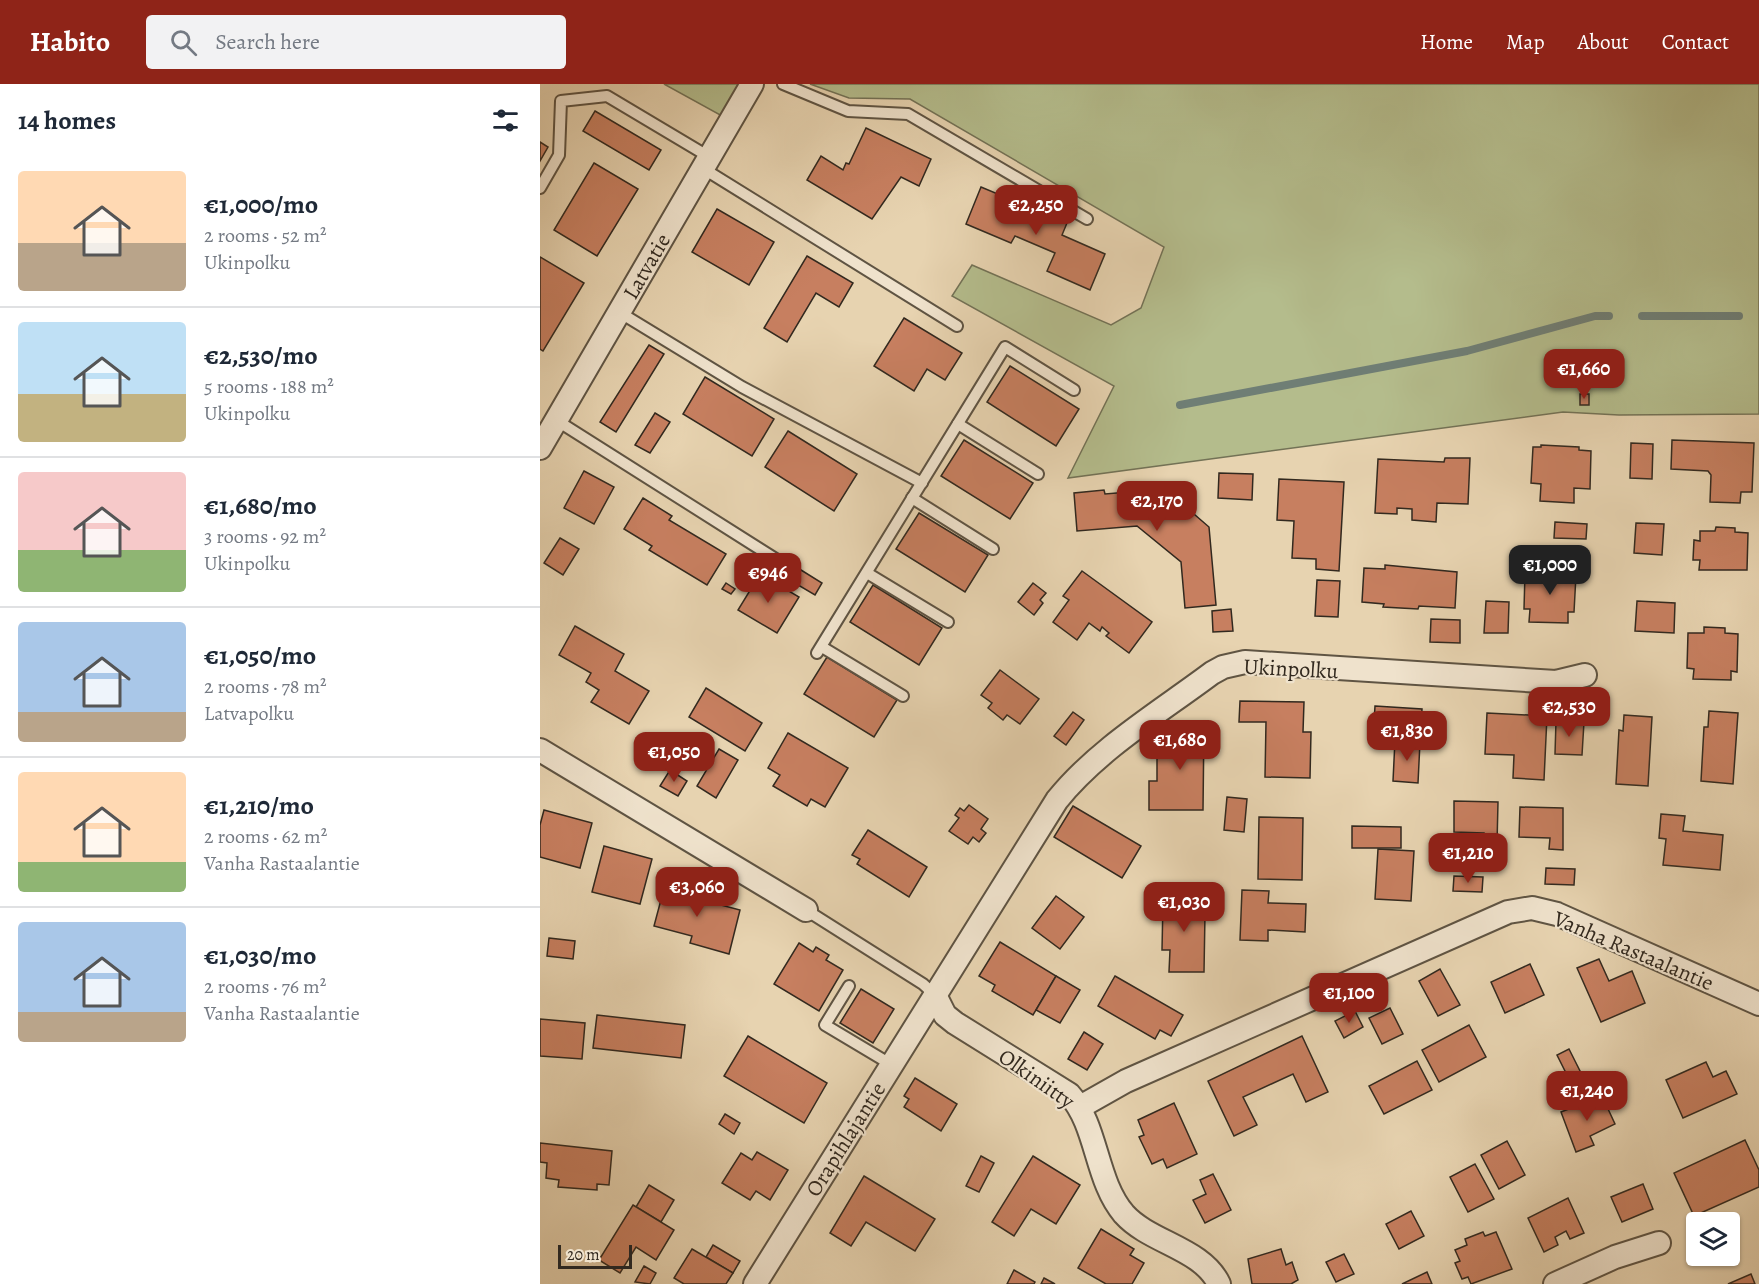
<!DOCTYPE html>
<meta charset="utf-8">
<style>
body{margin:0;font-family:Alegreya,serif;background:#f2f2f3;color:#1f2937;height:100vh;display:flex;flex-direction:column;font-size:22px;white-space:nowrap}
*{box-sizing:border-box;margin:0}
p{font-size:20px;color:#747a83}
.icon{flex:none;width:33px;height:33px;fill:none;stroke:currentColor;stroke-width:2;stroke-linecap:round;stroke-linejoin:round}
.map{position:relative;flex:1;overflow:hidden}
.details{display:flex;flex-direction:column;background:#fff;width:540px}
.details>*{flex:none}
.controls{position:absolute;left:1146px;top:1128px;display:grid;gap:12px}
.controls a{display:grid;place-items:center;width:54px;height:54px;border-radius:6px;background:#fff;box-shadow:0 2px 4px #0004;font-size:30px}
.scale{position:absolute;left:18px;bottom:15px;width:74px;box-sizing:border-box;padding-left:6px;border:3px solid #32291f;border-top:0;font-size:16px;line-height:21px;white-space:nowrap;color:#32291f;-webkit-text-stroke:4px #efe2cc;paint-order:stroke}
.price{position:absolute;translate:-50% -51px;padding:0 14px;border-radius:12px;background:#8f2418;color:#fff;font-size:20px;line-height:39px;filter:drop-shadow(0 2px 3px #0008)}
.price::after{content:'';position:absolute;left:50%;top:36px;width:18px;height:14px;margin-left:-9px;background:inherit;clip-path:polygon(0 0,100% 0,50% 100%)}
.price.active{background:#222;color:#fff}
ul{padding:0;list-style:none}
li{display:flex;align-items:center;gap:18px;height:150px;padding:0 18px}
li+li{border-top:2px solid #e0e1e3}
li span{display:grid;place-items:center;flex:none;width:168px;height:120px;border-radius:6px;color:#555}
li>.icon{margin-inline-start:auto}
span .icon{width:72px;height:72px;fill:#fffc;stroke-width:1}
li b{font-size:26px}
h2{display:flex;justify-content:space-between;align-items:center;height:72px;padding:0 18px;font-size:26px}
header{display:flex;align-items:center;gap:36px;box-sizing:border-box;height:84px;padding:0 30px;background:#8f2418;color:#fff}
header strong{font-size:28px}
nav{display:flex;gap:33px;margin-inline-start:auto;font-size:21px}
.search{width:420px;height:54px;background:#f2f2f3;display:flex;align-items:center;gap:15px;box-sizing:border-box;padding:0 21px;border-radius:6px;color:#747a83;font-size:22px}
main{display:flex;flex:1;min-height:0}
.map>svg:first-child{display:block}
.green{fill:#b4bc8c;stroke:#737256;stroke-width:1.5}
.lines{fill:none;stroke-linecap:round;stroke-linejoin:round}
.stream{stroke:#6f7e75;stroke-width:8}
.building{fill:#c77f60;stroke:#32291f;stroke-width:1.5}
.service-casing{stroke:#5f5443;stroke-width:14}
.minor-casing{stroke:#5f5443;stroke-width:26}
.service{stroke:#efe2cc;stroke-width:10}
.minor{stroke:#efe2cc;stroke-width:22}
.labels{text-anchor:middle;stroke-width:4.5;stroke-linejoin:round;paint-order:stroke}
.street-label{font-size:22px;fill:#32291f;stroke:#efe2cc}
</style>
<header>
<strong>Habito</strong>
<div class="search"><svg class="icon" aria-label="search" viewBox="0 0 24 24"><circle cx="10" cy="10" r="6"/><path d="M15 15l6 6"/></svg>Search here</div>
<nav><a>Home</a><a>Map</a><a>About</a><a>Contact</a></nav>
</header>
<main>
<section class="details">
<h2>14 homes<svg class="icon" aria-label="filters" viewBox="0 0 24 24"><path d="M4 7h16M4 17h16"/><circle cx="9" cy="7" r="2"/><circle cx="15" cy="17" r="2"/></svg></h2>
<ul>
<li><span style="background:linear-gradient(#ffd9b3 60%,#b9a48a 0)"><svg class="icon" aria-label="home" viewBox="0 0 24 24"><path d="M3 11l9-7 9 7M6 9v11h12V9"/></svg></span><div><b>€1,000/mo</b><p>2 rooms · 52 m²</p><p>Ukinpolku</p></div></li>
<li><span style="background:linear-gradient(#bfe0f5 60%,#c2b280 0)"><svg class="icon" aria-label="home" viewBox="0 0 24 24"><path d="M3 11l9-7 9 7M6 9v11h12V9"/></svg></span><div><b>€2,530/mo</b><p>5 rooms · 188 m²</p><p>Ukinpolku</p></div></li>
<li><span style="background:linear-gradient(#f6c9c9 65%,#8fb573 0)"><svg class="icon" aria-label="home" viewBox="0 0 24 24"><path d="M3 11l9-7 9 7M6 9v11h12V9"/></svg></span><div><b>€1,680/mo</b><p>3 rooms · 92 m²</p><p>Ukinpolku</p></div></li>
<li><span style="background:linear-gradient(#a9c7e8 75%,#b9a48a 0)"><svg class="icon" aria-label="home" viewBox="0 0 24 24"><path d="M3 11l9-7 9 7M6 9v11h12V9"/></svg></span><div><b>€1,050/mo</b><p>2 rooms · 78 m²</p><p>Latvapolku</p></div></li>
<li><span style="background:linear-gradient(#ffd9b3 75%,#8fb573 0)"><svg class="icon" aria-label="home" viewBox="0 0 24 24"><path d="M3 11l9-7 9 7M6 9v11h12V9"/></svg></span><div><b>€1,210/mo</b><p>2 rooms · 62 m²</p><p>Vanha Rastaalantie</p></div></li>
<li><span style="background:linear-gradient(#a9c7e8 75%,#b9a48a 0)"><svg class="icon" aria-label="home" viewBox="0 0 24 24"><path d="M3 11l9-7 9 7M6 9v11h12V9"/></svg></span><div><b>€1,030/mo</b><p>2 rooms · 76 m²</p><p>Vanha Rastaalantie</p></div></li>
</ul>
</section>
<div class="map">
<svg width="1219" height="1200" viewBox="0 0 1219 1200">
<rect width="100%" height="100%" fill="#e7d3b0"/>
<filter id="stains"><feTurbulence type="fractalNoise" baseFrequency=".00333" numOctaves="4"/><feColorMatrix values="0 0 0 0 .2 0 0 0 0 .09 0 0 0 0 .02 0 0 0 .5 -.17"/></filter>
<radialGradient id="worn" r=".72"><stop offset=".6" stop-color="#630" stop-opacity="0"/><stop offset="1" stop-color="#630" stop-opacity=".3"/></radialGradient>
<g class="green">
<polygon points="124,0 200,0 182,32"/>
<polygon points="270,0 1219,0 1219,330 1079,331 1023,328 528,394 574,302 412,212 432,181 571,241 601,224 624,163 370,15 309,14"/>
</g>
<g class="lines">
<g class="stream">
<polyline points="1102,232 1199,232"/>
<polyline points="640,321 927,267 1055,232 1069,232"/>
</g>
</g>
<g class="building">
<polygon points="55,27 121,66 109,86 43,47"/>
<polygon points="326,44 391,75 379,102 361,93 332,135 267,96 281,72 303,86 306,79 309,80"/>
<polygon points="0,58 8,63 0,77"/>
<polygon points="54,79 98,105 57,172 14,146"/>
<polygon points="441,103 527,139 522,151 565,170 550,206 507,187 515,169 475,152 471,159 426,140"/>
<polygon points="177,125 234,158 209,201 152,168"/>
<polygon points="267,172 313,199 299,223 276,209 247,258 224,244"/>
<polygon points="0,173 44,199 3,267 0,265"/>
<polygon points="364,234 422,269 405,296 387,285 374,307 334,282"/>
<polygon points="109,261 124,270 76,348 60,338"/>
<polygon points="470,282 539,325 516,362 447,318"/>
<polygon points="165,293 234,335 212,372 143,330"/>
<rect x="1040" y="310" width="9" height="11"/>
<polygon points="115,329 130,338 110,369 95,361"/>
<polygon points="248,347 317,390 294,427 225,383"/>
<polygon points="424,356 493,399 470,435 401,392"/>
<polygon points="1132,356 1214,359 1212,408 1201,408 1200,419 1170,418 1171,391 1168,387 1131,385"/>
<polygon points="1091,359 1113,360 1112,395 1090,394"/>
<polygon points="1001,361 1039,363 1039,366 1051,367 1050,405 1034,404 1034,419 1000,417 1001,400 991,399 993,363 1001,363"/>
<polygon points="905,374 930,374 928,420 897,419 896,438 872,436 872,425 857,424 857,430 835,429 838,375 904,378"/>
<polygon points="44,387 74,403 54,440 24,424"/>
<polygon points="679,389 713,390 712,416 678,414"/>
<polygon points="739,395 804,398 799,487 776,485 776,475 752,474 754,437 737,436"/>
<polygon points="625,405 669,443 676,521 645,524 641,478 597,442 537,447 534,409 564,406 565,410"/>
<polygon points="103,414 132,432 129,436 186,470 167,501 109,466 112,462 84,445"/>
<polygon points="379,429 448,471 425,508 356,465"/>
<polygon points="1015,438 1047,440 1046,455 1014,454"/>
<polygon points="1096,439 1124,440 1122,471 1094,469"/>
<polygon points="1176,443 1195,444 1195,448 1208,449 1207,486 1159,486 1160,476 1153,476 1154,456 1160,457 1160,447 1175,447"/>
<polygon points="20,454 39,465 23,491 4,479"/>
<polygon points="845,481 917,488 915,524 879,522 878,525 843,523 844,520 822,518 824,484 845,485"/>
<polygon points="1001,483 1021,484 1021,490 1036,491 1034,528 1028,528 1028,539 989,538 990,525 984,525 985,489 1001,489"/>
<polygon points="261,486 282,499 275,511 253,498"/>
<polygon points="542,487 612,538 589,569 566,552 569,549 562,543 560,547 549,539 537,556 513,538 529,516 523,512"/>
<polygon points="220,490 259,513 237,549 198,526"/>
<polygon points="777,496 800,497 798,533 775,532"/>
<polygon points="186,499 195,505 191,510 182,505"/>
<polygon points="493,499 506,509 500,516 503,519 494,531 478,518"/>
<polygon points="333,501 402,544 379,581 310,538"/>
<polygon points="946,517 969,518 968,549 944,549"/>
<polygon points="1097,517 1135,519 1134,549 1095,547"/>
<polygon points="691,525 693,547 673,548 672,527"/>
<polygon points="891,535 920,536 920,559 890,558"/>
<polygon points="35,542 84,570 75,587 109,607 89,640 51,618 59,606 46,598 51,589 19,571"/>
<polygon points="1164,543 1185,544 1185,549 1198,550 1197,588 1191,587 1191,596 1153,595 1154,585 1147,584 1148,549 1164,549"/>
<polygon points="287,573 357,616 334,653 264,610"/>
<polygon points="460,586 499,615 480,640 467,631 463,636 448,624 452,619 441,611"/>
<polygon points="166,604 222,639 205,667 149,633"/>
<polygon points="700,617 764,618 763,648 771,648 770,694 725,693 726,638 699,638"/>
<polygon points="835,622 882,625 880,658 833,655"/>
<polygon points="1169,627 1198,629 1193,700 1161,697 1164,643 1168,643"/>
<polygon points="533,628 544,636 526,661 514,652"/>
<polygon points="947,629 1007,632 1004,696 973,694 974,671 945,670"/>
<polygon points="1084,631 1112,633 1108,702 1076,700 1079,646 1083,647"/>
<polygon points="1016,637 1044,638 1042,671 1015,670"/>
<polygon points="632,639 664,639 663,726 609,726 609,697 617,697 617,660 631,660"/>
<polygon points="248,649 308,684 285,723 271,715 267,722 233,702 240,691 228,684"/>
<polygon points="855,656 880,658 878,699 853,697"/>
<polygon points="179,665 198,676 176,714 157,702"/>
<polygon points="130,686 147,697 138,712 120,702"/>
<polygon points="687,713 707,715 704,748 684,746"/>
<polygon points="914,717 958,718 957,760 944,760 944,749 914,748"/>
<polygon points="429,721 448,735 441,745 446,749 439,758 433,753 428,760 409,747 419,734 415,731 420,724 424,727"/>
<polygon points="533,722 601,762 582,794 514,753"/>
<polygon points="980,723 1023,724 1023,766 1009,765 1010,754 979,753"/>
<polygon points="4,726 52,739 40,784 0,773 0,741"/>
<polygon points="1121,730 1145,732 1143,747 1183,751 1180,786 1123,781 1126,755 1119,754"/>
<polygon points="719,733 763,734 762,796 718,795"/>
<polygon points="812,742 861,743 861,764 812,764"/>
<polygon points="328,746 387,783 369,813 317,780 320,775 312,771"/>
<polygon points="64,762 112,775 100,820 52,808"/>
<polygon points="838,765 874,767 871,817 835,815"/>
<polygon points="1006,784 1035,785 1034,801 1005,800"/>
<polygon points="914,792 943,793 942,808 913,807"/>
<polygon points="126,797 164,807 162,816 200,826 189,870 150,859 152,852 114,842"/>
<polygon points="702,806 729,807 728,819 766,820 765,848 728,846 728,857 700,856"/>
<polygon points="634,808 651,808 651,815 661,815 660,830 665,830 664,888 629,888 630,866 622,866 623,817 634,817"/>
<polygon points="516,812 544,833 520,865 492,844"/>
<polygon points="9,854 35,857 33,875 7,872"/>
<polygon points="460,858 516,892 493,931 452,907 455,901 439,892"/>
<polygon points="259,859 273,868 276,863 289,871 286,876 303,886 279,927 234,900"/>
<polygon points="1059,875 1069,897 1092,887 1105,919 1061,938 1037,884"/>
<polygon points="990,880 1004,911 965,929 951,898"/>
<polygon points="900,885 920,921 898,932 879,897"/>
<polygon points="516,892 540,906 520,939 496,926"/>
<polygon points="575,892 643,931 631,952 620,946 615,955 558,922"/>
<polygon points="321,905 354,925 333,959 300,939"/>
<polygon points="850,924 863,950 842,960 829,934"/>
<polygon points="815,927 823,943 804,954 795,937"/>
<polygon points="57,931 145,941 141,974 53,964"/>
<polygon points="0,935 45,939 42,975 0,972"/>
<polygon points="929,941 946,973 899,998 882,966"/>
<polygon points="544,948 563,960 547,986 528,975"/>
<polygon points="208,952 287,999 264,1039 184,992"/>
<polygon points="762,952 788,1008 766,1018 753,990 703,1013 717,1041 694,1052 668,997"/>
<polygon points="1029,965 1041,989 1029,995 1017,971"/>
<polygon points="877,977 892,1006 844,1030 829,1002"/>
<polygon points="1166,978 1173,993 1186,987 1197,1010 1143,1034 1126,996"/>
<polygon points="375,994 417,1020 401,1047 364,1023 369,1015 364,1012"/>
<polygon points="1062,1012 1075,1040 1050,1052 1054,1061 1036,1068 1021,1028"/>
<polygon points="634,1019 657,1070 627,1084 623,1075 612,1080 599,1053 604,1051 598,1036"/>
<polygon points="185,1030 200,1039 194,1050 179,1040"/>
<polygon points="1205,1056 1219,1086 1219,1103 1154,1132 1134,1089"/>
<polygon points="967,1057 985,1091 959,1105 941,1071"/>
<polygon points="0,1059 72,1067 69,1101 57,1100 57,1106 18,1103 19,1096 6,1094 7,1079 0,1078"/>
<polygon points="217,1068 248,1086 230,1116 216,1107 210,1116 182,1099 201,1069 212,1076"/>
<polygon points="441,1072 454,1079 439,1108 426,1102"/>
<polygon points="493,1072 540,1101 516,1140 491,1125 474,1152 452,1138"/>
<polygon points="935,1080 954,1115 928,1128 910,1093"/>
<polygon points="673,1090 691,1126 665,1139 653,1116 666,1110 660,1096"/>
<polygon points="324,1092 395,1135 375,1167 326,1138 311,1162 290,1149"/>
<polygon points="1103,1100 1113,1125 1082,1138 1071,1113"/>
<polygon points="109,1101 134,1116 121,1138 96,1123"/>
<polygon points="1028,1114 1044,1149 1030,1155 1026,1147 1015,1153 1018,1161 1004,1168 988,1134"/>
<polygon points="93,1121 134,1146 116,1176 96,1163 80,1189 59,1176"/>
<polygon points="871,1127 884,1152 859,1165 846,1140"/>
<polygon points="561,1145 594,1165 590,1171 604,1179 592,1200 566,1200 538,1184"/>
<polygon points="943,1148 945,1152 956,1148 972,1185 931,1200 928,1193 922,1195 915,1179 920,1177 915,1166 927,1161 925,1155"/>
<polygon points="173,1161 200,1177 193,1189 166,1173"/>
<polygon points="152,1165 193,1189 186,1200 144,1200 134,1194"/>
<polygon points="741,1165 746,1181 752,1178 758,1196 751,1200 712,1200 708,1175"/>
<polygon points="804,1170 814,1190 796,1198 786,1178"/>
<polygon points="104,1182 116,1189 110,1200 95,1198"/>
<polygon points="474,1186 495,1198 494,1200 467,1200"/>
<polygon points="887,1188 892,1200 862,1200"/>
<polygon points="1211,1190 1215,1200 1188,1200"/>
<polygon points="504,1194 515,1200 501,1200"/>
</g>
<g class="lines">
<defs>
<g id="service">
<polyline points="243,0 308,27 368,30 547,135"/>
<polyline points="164,85 417,242"/>
<polyline points="0,104 19,71 21,17 67,12 171,74"/>
<polyline points="79,228 202,303 382,399"/>
<polyline points="16,336 242,479"/>
<polyline points="418,340 498,390"/>
<polyline points="372,414 453,465"/>
<polyline points="327,489 408,538"/>
<polyline points="282,563 363,612"/>
<polyline points="277,569 465,263 534,306"/>
<polyline points="266,826 383,900 395,911"/>
<polyline points="309,902 285,941 352,981"/>
</g>
<g id="minor">
<polyline points="0,364 212,0"/>
<polyline points="0,666 266,826"/>
<path d="M395 911 405 931 415 939 529 1010C558 1042 555 1096 584 1130 610 1159 662 1164 679 1200"/>
<polyline points="540,1023 586,997 968,828 992,824 1017,830 1219,920"/>
<path d="M215 1200 517 716C558 665 620 628 672 589L683 583 705 578 1016 598 1045 591"/>
<polyline points="1015,1200 1075,1173 1119,1159"/>
</g>
</defs>
<use href="#service" class="service-casing"/>
<use href="#minor" class="minor-casing"/>
<use href="#service" class="service"/>
<use href="#minor" class="minor"/>
</g>
<g class="labels">
<g class="street-label">
<text transform="translate(106 182) rotate(-60)" y="8">Latvatie</text>
<text transform="translate(751 584) rotate(3)" y="8">Ukinpolku</text>
<text transform="translate(1094 866) rotate(23)" y="8">Vanha Rastaalantie</text>
<text transform="translate(497 994) rotate(35)" y="8">Olkiniitty</text>
<text transform="translate(305 1055) rotate(-58)" y="8">Orapihlajantie</text>
</g>
</g>
<rect width="100%" height="100%" filter="url(#stains)"/>
<rect width="100%" height="100%" fill="url(#worn)"/>
</svg>
<div class="controls">
<a><svg class="icon" aria-label="layers" viewBox="0 0 24 24"><path d="M12 4l9 5-9 5-9-5zM3 14l9 5 9-5"/></svg></a>
</div>
<div class="scale">20 m</div>
<b class="price" style="left:496px;top:152px">€2,250</b>
<b class="price" style="left:1044px;top:316px">€1,660</b>
<b class="price" style="left:617px;top:448px">€2,170</b>
<b class="price active" style="left:1010px;top:512px">€1,000</b>
<b class="price" style="left:228px;top:520px">€946</b>
<b class="price" style="left:1029px;top:654px">€2,530</b>
<b class="price" style="left:867px;top:678px">€1,830</b>
<b class="price" style="left:640px;top:687px">€1,680</b>
<b class="price" style="left:134px;top:699px">€1,050</b>
<b class="price" style="left:928px;top:800px">€1,210</b>
<b class="price" style="left:157px;top:834px">€3,060</b>
<b class="price" style="left:644px;top:849px">€1,030</b>
<b class="price" style="left:809px;top:940px">€1,100</b>
<b class="price" style="left:1047px;top:1038px">€1,240</b>
</div>
</main>
